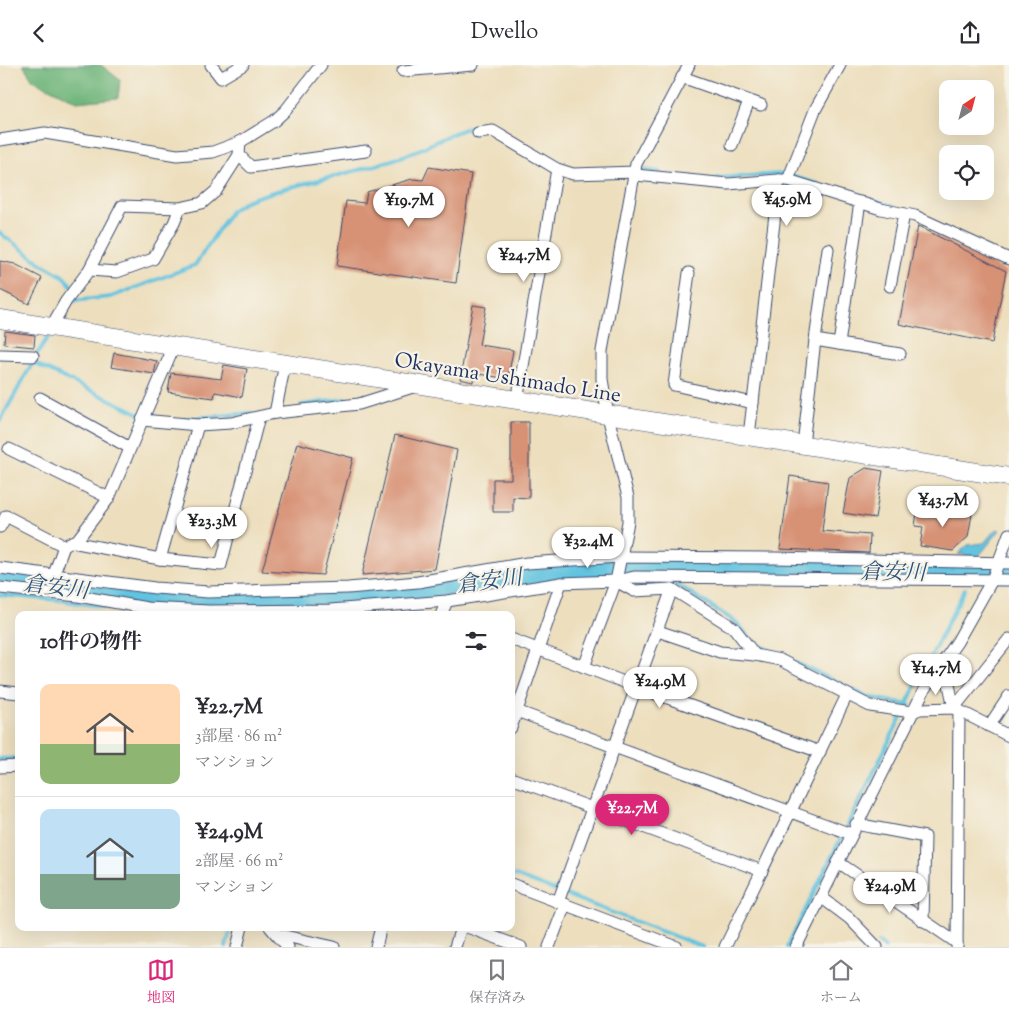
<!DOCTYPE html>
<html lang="ja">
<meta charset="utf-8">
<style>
body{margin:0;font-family:"Sorts Mill Goudy","Noto Serif JP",serif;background:#f7f7f7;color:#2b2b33;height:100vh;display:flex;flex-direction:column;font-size:19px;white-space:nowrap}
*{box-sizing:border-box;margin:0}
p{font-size:16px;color:#7c7c81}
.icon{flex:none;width:28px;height:28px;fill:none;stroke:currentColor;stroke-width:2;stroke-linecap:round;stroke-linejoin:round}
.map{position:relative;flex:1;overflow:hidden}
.sheet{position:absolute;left:15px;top:546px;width:500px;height:320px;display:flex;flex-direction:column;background:#fff;border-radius:10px;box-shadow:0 5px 20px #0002}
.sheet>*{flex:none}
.needle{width:32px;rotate:36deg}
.buttons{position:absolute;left:939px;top:15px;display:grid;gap:10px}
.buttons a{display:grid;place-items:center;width:55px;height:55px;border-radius:10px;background:#fff;box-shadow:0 5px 20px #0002;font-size:25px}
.price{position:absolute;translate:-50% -42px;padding:0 11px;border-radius:18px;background:#fff;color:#222;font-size:16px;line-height:32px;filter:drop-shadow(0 1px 2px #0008)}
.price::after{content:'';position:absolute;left:50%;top:30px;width:15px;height:11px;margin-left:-8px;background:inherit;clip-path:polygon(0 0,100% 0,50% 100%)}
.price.current{background:#db2777;color:#fff}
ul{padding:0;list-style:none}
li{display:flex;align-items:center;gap:15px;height:125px;padding:0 25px}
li+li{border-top:1px solid #e1e1e2}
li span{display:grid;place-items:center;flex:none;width:140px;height:100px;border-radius:10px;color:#555}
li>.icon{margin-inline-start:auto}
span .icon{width:60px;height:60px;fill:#fffc;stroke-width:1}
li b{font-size:21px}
h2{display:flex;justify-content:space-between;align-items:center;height:60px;padding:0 25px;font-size:21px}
header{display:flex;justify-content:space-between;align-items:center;height:65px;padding:0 25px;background:#fff;font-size:22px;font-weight:600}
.tab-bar{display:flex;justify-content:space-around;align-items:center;height:70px;border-top:1px solid #e1e1e2;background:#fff;font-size:14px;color:#7c7c81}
.tab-bar a{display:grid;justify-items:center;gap:2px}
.tab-bar .current{color:#db2777}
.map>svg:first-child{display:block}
.forest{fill:#6eb57a;stroke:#44726c}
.water{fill:#61c3df;stroke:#3e799e}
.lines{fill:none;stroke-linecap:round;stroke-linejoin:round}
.stream{stroke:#61c3df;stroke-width:4}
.river{stroke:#61c3df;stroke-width:21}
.building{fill:#d79175}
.minor-casing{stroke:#3a496c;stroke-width:13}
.primary-casing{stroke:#3a496c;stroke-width:19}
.minor{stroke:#fff;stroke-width:11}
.primary{stroke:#fff;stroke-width:18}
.labels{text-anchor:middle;stroke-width:4.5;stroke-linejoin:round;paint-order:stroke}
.street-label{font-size:21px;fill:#1b2f5e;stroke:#f7f3e8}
.water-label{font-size:22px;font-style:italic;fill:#2c547e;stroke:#f7f3e8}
</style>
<header><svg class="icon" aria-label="back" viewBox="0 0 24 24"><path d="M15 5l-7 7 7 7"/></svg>Dwello<svg class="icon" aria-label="share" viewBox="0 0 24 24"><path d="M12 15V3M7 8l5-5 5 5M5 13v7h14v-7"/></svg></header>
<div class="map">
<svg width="1009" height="882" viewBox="0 0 1009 882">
<rect width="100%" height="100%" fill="#f7f3e8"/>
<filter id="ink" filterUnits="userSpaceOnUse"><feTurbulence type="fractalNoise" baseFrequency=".02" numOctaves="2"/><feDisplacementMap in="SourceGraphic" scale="10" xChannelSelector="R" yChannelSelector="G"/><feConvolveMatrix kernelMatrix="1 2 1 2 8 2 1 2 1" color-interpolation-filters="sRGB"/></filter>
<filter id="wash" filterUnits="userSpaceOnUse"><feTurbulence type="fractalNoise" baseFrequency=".0096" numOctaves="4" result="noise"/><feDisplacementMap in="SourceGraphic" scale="20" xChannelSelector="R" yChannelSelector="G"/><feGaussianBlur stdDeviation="1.12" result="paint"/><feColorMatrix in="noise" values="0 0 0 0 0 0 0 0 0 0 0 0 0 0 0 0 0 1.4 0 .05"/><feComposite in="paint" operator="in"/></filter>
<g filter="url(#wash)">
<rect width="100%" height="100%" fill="#eddfbe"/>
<polygon class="forest" points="23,0 101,0 120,15 118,33 77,37 33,15"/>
<polygon class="water" points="996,464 1000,465 978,492 958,489 968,480 984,478"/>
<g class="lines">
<g class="stream">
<polyline points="637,104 660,107"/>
<polyline points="717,113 783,109 818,119"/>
<polyline points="875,136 892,141"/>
<polyline points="0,168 42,199 63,211 71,220"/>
<path d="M70 238 72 236 111 232 195 200 231 146 248 135C307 114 370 108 427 81 444 73 472 56 492 62"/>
<polyline points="36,291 50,269"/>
<polyline points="33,298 144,351"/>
<polyline points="302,340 345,334"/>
<polyline points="185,354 251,348"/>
<polyline points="0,356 33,297"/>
<polyline points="638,515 638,519 675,518 737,558 753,577 868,632 909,640"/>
<polyline points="0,530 58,535 159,550"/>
<polyline points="906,640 965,524"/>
<polyline points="0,694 19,693"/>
<polyline points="511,809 703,882"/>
<polyline points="879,877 885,882"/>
<polyline points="226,882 231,862"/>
<polyline points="787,882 901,652"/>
</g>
<polyline class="river" points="0,514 62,520 152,533 232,535 339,534 533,509 627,502 1009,507"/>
</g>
<g id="blocks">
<g class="building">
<polygon points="429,102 471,109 456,218 337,201 346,136 365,138 367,127 412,114 423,115"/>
<polygon points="918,161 1006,206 992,278 899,259"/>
<polygon points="0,196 15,199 42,213 29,239 0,225"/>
<polygon points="473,240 486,242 479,280 513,285 508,314 474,308 473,317 460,314"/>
<polygon points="5,266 35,270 34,282 4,279"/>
<polygon points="114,288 157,296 154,309 111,302"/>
<polygon points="224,300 247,304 242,332 215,327 214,333 168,327 171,308 221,314"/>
<polygon points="511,357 529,357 529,433 513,432 513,447 493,447 493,414 511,414"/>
<polygon points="395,370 457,385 435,504 362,510"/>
<polygon points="297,378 353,393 323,510 262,506"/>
<polygon points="866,403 883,406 875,453 843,448 850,413"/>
<polygon points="790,411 828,417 822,466 870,470 869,488 780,484"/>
<polygon points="918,441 972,449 968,472 953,486 920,481 923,462 915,461"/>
</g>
</g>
</g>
<g filter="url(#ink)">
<use href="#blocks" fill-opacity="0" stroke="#3a496c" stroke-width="1"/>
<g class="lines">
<defs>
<g id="minor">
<polyline points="211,0 221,13 243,0"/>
<polyline points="403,6 473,0"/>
<polyline points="682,12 761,40"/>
<polyline points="478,68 493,66 557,104 573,109 636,107"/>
<polyline points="0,75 45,68 177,90 213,87 240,77 274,56 286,45 321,0"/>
<polyline points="732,80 749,36"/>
<polyline points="239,90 251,102 366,86"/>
<polyline points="636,110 728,119 779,115 749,371"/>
<polyline points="779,115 788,115 881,144 915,151 1009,194"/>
<polyline points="788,115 815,45 840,0"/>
<polyline points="89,205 117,207 153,194 174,158 180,143"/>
<polyline points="689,208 674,320 753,338"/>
<polyline points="890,221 904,149"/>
<polyline points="51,262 66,236 89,205 122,141 180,143 202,138 216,126 239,90 240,77"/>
<polyline points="815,275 828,184"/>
<polyline points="839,279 900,289"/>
<polyline points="0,290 33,291"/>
<polyline points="40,333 130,383"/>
<polyline points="517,336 557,104"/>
<polyline points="275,348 285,299"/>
<polyline points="142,355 198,360 231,358 275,348 359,339 416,321"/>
<polyline points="803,380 815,275 839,279 860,137"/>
<polyline points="9,384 109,433"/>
<polyline points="0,462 6,451 64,481 78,474 109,433 174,281"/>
<polyline points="72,477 160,494 221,500 259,352"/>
<polyline points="160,494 198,360"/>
<polyline points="0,503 155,523 208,527 348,523 418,517 527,498 620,492 774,493 1009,498"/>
<polyline points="54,509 64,481"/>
<polyline points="616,516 634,526 672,524 734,563 755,590 780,595 870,641 912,647 920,644 954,643 1009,671"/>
<polyline points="0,523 78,531 147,543 209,546 330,545 447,536 561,518 616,516 634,512 1009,515"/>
<polyline points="441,550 447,536"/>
<polyline points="658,566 720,587 755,590"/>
<polyline points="511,574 637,622 820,687"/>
<polyline points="944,596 954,643"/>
<polyline points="584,602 616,516 628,457 628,432 608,351 602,314 602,286 636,99 689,0"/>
<polyline points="0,626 19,628"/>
<polyline points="954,643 1009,574"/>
<polyline points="511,644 851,769"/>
<polyline points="989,661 1009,631"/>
<polyline points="511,663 561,518"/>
<polyline points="0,702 19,701"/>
<polyline points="511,713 762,806"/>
<polyline points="856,759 925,772 923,856"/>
<polyline points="838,797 957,878"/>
<polyline points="511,819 677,882"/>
<polyline points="821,832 849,853 877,882"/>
<polyline points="558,837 672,524"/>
<polyline points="270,862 276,869 334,882"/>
<polyline points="467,862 521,882"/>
<polyline points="276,869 288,882"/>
<polyline points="237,882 242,862"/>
<polyline points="376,882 381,862"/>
<polyline points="455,882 461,862"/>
<polyline points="549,882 565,840"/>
<polyline points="725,882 847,630"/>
<polyline points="796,882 925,623 957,577 992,515 1009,469"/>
<polyline points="957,882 959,646"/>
</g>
<polyline id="primary" points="0,254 1009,412"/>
</defs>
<use href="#minor" class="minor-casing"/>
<use href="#primary" class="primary-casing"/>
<use href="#minor" class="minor"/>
<use href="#primary" class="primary"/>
</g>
</g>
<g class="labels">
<g class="street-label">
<text transform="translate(508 312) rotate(9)" y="7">Okayama Ushimado Line</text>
</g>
<g class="water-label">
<text transform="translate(893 506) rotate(1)" y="8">倉安川</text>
<text transform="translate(489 515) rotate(-7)" y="8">倉安川</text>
<text transform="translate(56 521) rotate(7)" y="8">倉安川</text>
</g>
</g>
</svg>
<div class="buttons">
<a><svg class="needle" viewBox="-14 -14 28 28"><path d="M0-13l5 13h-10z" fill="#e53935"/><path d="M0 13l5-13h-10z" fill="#7c7c81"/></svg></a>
<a><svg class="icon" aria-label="locate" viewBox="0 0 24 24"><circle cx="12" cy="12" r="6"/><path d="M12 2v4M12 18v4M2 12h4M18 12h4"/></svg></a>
</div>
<b class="price" style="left:787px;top:162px">¥45.9M</b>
<b class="price" style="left:409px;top:163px">¥19.7M</b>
<b class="price" style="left:524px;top:218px">¥24.7M</b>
<b class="price" style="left:943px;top:463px">¥43.7M</b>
<b class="price" style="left:212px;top:484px">¥23.3M</b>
<b class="price" style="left:588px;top:504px">¥32.4M</b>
<b class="price" style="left:936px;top:631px">¥14.7M</b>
<b class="price" style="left:660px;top:644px">¥24.9M</b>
<b class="price current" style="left:632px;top:771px">¥22.7M</b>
<b class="price" style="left:890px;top:849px">¥24.9M</b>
<section class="sheet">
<h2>10件の物件<svg class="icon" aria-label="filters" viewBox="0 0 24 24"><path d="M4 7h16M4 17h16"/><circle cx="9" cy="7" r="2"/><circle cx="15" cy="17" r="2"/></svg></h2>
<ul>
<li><span style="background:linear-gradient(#ffd9b3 60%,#8fb573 0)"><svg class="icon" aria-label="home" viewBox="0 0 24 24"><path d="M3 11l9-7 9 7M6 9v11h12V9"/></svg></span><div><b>¥22.7M</b><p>3部屋 · 86 m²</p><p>マンション</p></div></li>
<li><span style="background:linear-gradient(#bfe0f5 65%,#7fa58c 0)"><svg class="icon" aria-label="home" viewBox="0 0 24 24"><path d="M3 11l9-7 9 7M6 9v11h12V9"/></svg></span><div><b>¥24.9M</b><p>2部屋 · 66 m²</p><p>マンション</p></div></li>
</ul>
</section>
</div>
<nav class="tab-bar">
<a class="current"><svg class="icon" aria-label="map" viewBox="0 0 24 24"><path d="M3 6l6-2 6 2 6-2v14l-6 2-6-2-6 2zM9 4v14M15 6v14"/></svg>地図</a>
<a><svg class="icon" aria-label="saved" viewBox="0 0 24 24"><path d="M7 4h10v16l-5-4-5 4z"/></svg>保存済み</a>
<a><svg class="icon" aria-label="home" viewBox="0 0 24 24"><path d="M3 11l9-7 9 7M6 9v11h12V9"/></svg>ホーム</a>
</nav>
